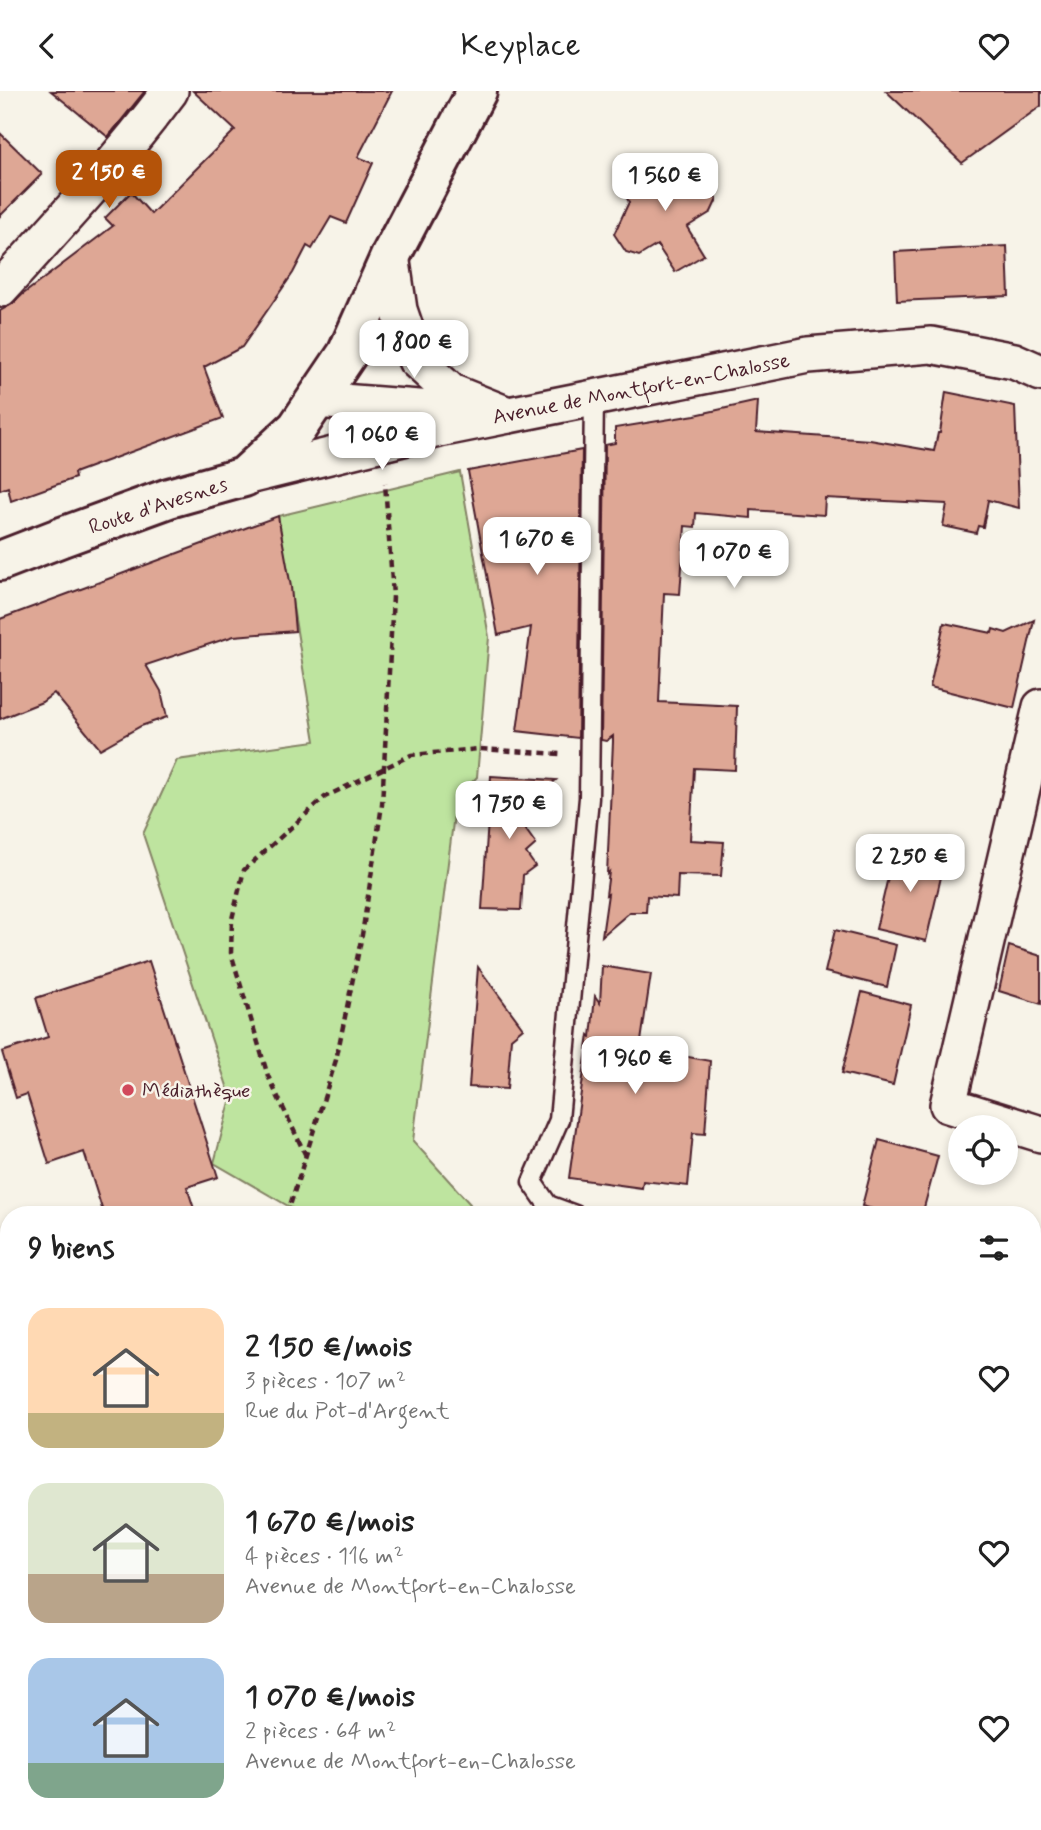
<!DOCTYPE html>
<html lang="fr">
<meta charset="utf-8">
<style>
body{margin:0;font-family:Mynerve,sans-serif;background:#f2f2f2;color:#222;height:100vh;display:flex;flex-direction:column;font-size:26px;white-space:nowrap}
*{box-sizing:border-box;margin:0}
p{font-size:23px;color:#767676}
.icon{flex:none;width:38px;height:38px;fill:none;stroke:currentColor;stroke-width:2;stroke-linecap:round;stroke-linejoin:round}
.map{position:relative;flex:1;overflow:hidden}
.side{position:absolute;left:0px;top:1115px;width:1041px;height:625px;display:flex;flex-direction:column;background:#fff;border-radius:28px 28px 0 0;box-shadow:0 4px 10px #0003}
.side>*{flex:none}
.fabs{position:absolute;left:948px;top:1024px;display:grid;gap:14px}
.fabs a{display:grid;place-items:center;width:70px;height:70px;border-radius:50%;background:#fff;box-shadow:0 4px 10px #0003;font-size:35px}
.price{position:absolute;translate:-50% -60px;padding:0 16px;border-radius:14px;background:#fff;color:#222;font-size:23px;line-height:46px;filter:drop-shadow(0 2px 4px #0008)}
.price::after{content:'';position:absolute;left:50%;top:42px;width:21px;height:16px;margin-left:-10px;background:inherit;clip-path:polygon(0 0,100% 0,50% 100%)}
.price.selected{background:#b45309;color:#fff}
ul{padding:0;list-style:none}
li{display:flex;align-items:center;gap:21px;height:175px;padding:0 28px}
li span{display:grid;place-items:center;flex:none;width:196px;height:140px;border-radius:21px;color:#555}
li>.icon{margin-inline-start:auto}
span .icon{width:84px;height:84px;fill:#fffc;stroke-width:1}
li b{font-size:30px}
h2{display:flex;justify-content:space-between;align-items:center;height:84px;padding:0 28px;font-size:30px}
header{display:flex;justify-content:space-between;align-items:center;height:91px;padding:0 28px;background:#fff;font-size:32px;font-weight:600}
.map>svg:first-child{display:block}
.green{fill:#bee49f;stroke:#848265;stroke-width:2}
.building{fill:#dea795;stroke:#4a1f2b;stroke-width:2}
.lines{fill:none;stroke-linecap:round;stroke-linejoin:round}
.service-casing{stroke:#4a1f2b;stroke-width:23}
.minor-casing{stroke:#4a1f2b;stroke-width:40}
.primary-casing{stroke:#4a1f2b;stroke-width:44}
.path{stroke:#4a1f2b;stroke-width:4.5;stroke-dasharray:7 5;stroke-linecap:butt}
.service{stroke:#f7f3e8;stroke-width:18}
.minor{stroke:#f7f3e8;stroke-width:35}
.primary{stroke:#f7f3e8;stroke-width:38}
.poi-dot{fill:#d1495b;stroke:#f7f3e8;stroke-width:2.5}
.labels{text-anchor:middle;stroke-width:5;stroke-linejoin:round;paint-order:stroke}
.street-label{font-size:21px;fill:#4a1f2b;stroke:#f7f3e8}
.poi-label{font-size:21px;fill:#4a1f2b;stroke:#f7f3e8;text-anchor:start}
</style>
<header><svg class="icon" aria-label="back" viewBox="0 0 24 24"><path d="M15 5l-7 7 7 7"/></svg>Keyplace<svg class="icon" aria-label="heart" viewBox="0 0 24 24"><path d="M12 20l-8-8c-3-5 5-10 8-4 3-6 11-1 8 4z"/></svg></header>
<div class="map">
<svg width="1041" height="1739" viewBox="0 0 1041 1739">
<rect width="100%" height="100%" fill="#f7f3e8"/>
<filter id="ink" filterUnits="userSpaceOnUse"><feTurbulence type="fractalNoise" baseFrequency=".0143" numOctaves="2"/><feDisplacementMap in="SourceGraphic" scale="14" xChannelSelector="R" yChannelSelector="G"/><feConvolveMatrix kernelMatrix="1 2 1 2 8 2 1 2 1" color-interpolation-filters="sRGB"/></filter>
<g filter="url(#ink)">
<polygon class="green" points="460,381 489,546 477,686 456,708 413,1050 470,1113 466,1123 302,1123 214,1072 231,1007 143,743 177,669 315,650 278,425"/>
<g class="building">
<polygon points="51,0 145,0 108,46"/>
<polygon points="193,0 392,0 358,66 373,72 346,132 331,126 312,158 307,155 293,182 242,256 204,276 223,327 74,382 75,387 11,410 8,396 0,399 0,220 14,212 22,204 113,135 105,127 131,101 151,123 235,39"/>
<polygon points="886,0 1041,0 1041,15 962,72"/>
<polygon points="0,42 42,83 0,125"/>
<polygon points="679,63 696,91 707,94 717,108 711,121 687,136 704,164 675,181 657,154 639,165 626,161 614,143 629,111 623,100 634,92 637,81 653,71 663,74"/>
<polygon points="1007,155 1009,205 897,210 895,161"/>
<polygon points="946,301 1015,315 1019,417 988,409 983,436 978,435 976,442 943,435 947,413 825,407 824,424 751,419 751,427 696,422 695,436 685,435 680,503 664,502 659,611 737,615 735,679 694,677 690,749 724,751 721,785 678,784 677,807 647,805 646,821 630,821 602,845 608,803 606,804 609,781 607,783 613,651 613,645 606,650 601,649 605,354 615,352 615,337 695,324 758,310 756,341 870,349 934,360 938,342 940,342"/>
<polygon points="582,359 578,647 517,640 531,536 498,544 468,380"/>
<polygon points="278,425 291,496 295,540 234,545 146,574 161,600 167,626 141,635 100,658 54,602 42,611 0,628 0,528"/>
<polygon points="1034,529 1014,617 930,596 944,532 992,542 993,538 1006,542"/>
<polygon points="491,685 556,689 527,712 526,739 536,753 526,762 535,775 523,784 521,819 482,818"/>
<polygon points="895,756 945,769 926,850 876,838"/>
<polygon points="835,839 896,854 887,896 825,881"/>
<polygon points="1009,855 1041,865 1041,913 999,900"/>
<polygon points="149,870 218,1086 187,1096 196,1124 104,1124 84,1061 49,1073 27,1003 16,1007 2,961 48,946 36,907"/>
<polygon points="602,875 651,883 640,957 710,970 705,1043 693,1042 688,1095 643,1090 642,1097 569,1087 589,944 591,946 595,905 600,912"/>
<polygon points="478,876 523,937 511,947 507,998 469,996"/>
<polygon points="862,901 911,914 893,994 842,982"/>
<polygon points="879,1049 938,1065 922,1124 894,1124 862,1115"/>
</g>
<g class="lines">
<defs>
<g id="service">
<polyline points="575,1124 548,1114 532,1091 559,1029 589,707 594,307"/>
<polyline points="0,1168 9,1174"/>
</g>
<g id="minor">
<polyline points="391,164 399,219 416,269 451,301 508,324"/>
<path d="M0 198C58 134 118 70 170 0"/>
<polyline points="316,309 470,321"/>
<polyline points="244,386 439,338 808,264 931,254 1014,270 1041,282"/>
<polyline points="1041,616 948,1014 1041,1043"/>
<polyline points="1032,1421 1041,1393"/>
<polyline points="0,1422 9,1410"/>
<polyline points="0,1739 9,1731"/>
<polyline points="1007,1739 1009,1731"/>
</g>
<polyline id="primary" points="0,470 62,446 169,407 244,386 297,337 347,263 391,164 477,0"/>
</defs>
<use href="#service" class="service-casing"/>
<use href="#minor" class="minor-casing"/>
<use href="#primary" class="primary-casing"/>
<g class="path">
<polyline points="306,1065 268,985 231,862 232,828 244,779 325,706 411,664 479,658 561,663"/>
<polyline points="287,1124 336,969 362,844 382,714 393,505 385,392"/>
</g>
<use href="#service" class="service"/>
<use href="#minor" class="minor"/>
<use href="#primary" class="primary"/>
</g>
</g>
<circle class="poi-dot" cx="128" cy="999" r="7"/>
<g class="labels">
<g class="street-label">
<text transform="translate(641 297) rotate(-11)" y="7">Avenue de Montfort-en-Chalosse</text>
<text transform="translate(158 414) rotate(-18)" y="7">Route d'Avesnes</text>
</g>
<g class="poi-label">
<text x="142" y="1006">Médiathèque</text>
</g>
</g>
</svg>
<div class="fabs">
<a><svg class="icon" aria-label="locate" viewBox="0 0 24 24"><circle cx="12" cy="12" r="6"/><path d="M12 2v4M12 18v4M2 12h4M18 12h4"/></svg></a>
</div>
<b class="price selected" style="left:109px;top:119px">2 150 €</b>
<b class="price" style="left:665px;top:122px">1 560 €</b>
<b class="price" style="left:414px;top:289px">1 800 €</b>
<b class="price" style="left:382px;top:381px">1 060 €</b>
<b class="price" style="left:537px;top:486px">1 670 €</b>
<b class="price" style="left:734px;top:499px">1 070 €</b>
<b class="price" style="left:509px;top:750px">1 750 €</b>
<b class="price" style="left:910px;top:803px">2 250 €</b>
<b class="price" style="left:635px;top:1005px">1 960 €</b>
<section class="side">
<h2>9 biens<svg class="icon" aria-label="filters" viewBox="0 0 24 24"><path d="M4 7h16M4 17h16"/><circle cx="9" cy="7" r="2"/><circle cx="15" cy="17" r="2"/></svg></h2>
<ul>
<li><span style="background:linear-gradient(#ffd9b3 75%,#c2b280 0)"><svg class="icon" aria-label="home" viewBox="0 0 24 24"><path d="M3 11l9-7 9 7M6 9v11h12V9"/></svg></span><div><b>2 150 €/mois</b><p>3 pièces · 107 m²</p><p>Rue du Pot-d'Argent</p></div><svg class="icon" aria-label="heart" viewBox="0 0 24 24"><path d="M12 20l-8-8c-3-5 5-10 8-4 3-6 11-1 8 4z"/></svg></li>
<li><span style="background:linear-gradient(#dfe7d0 65%,#b9a48a 0)"><svg class="icon" aria-label="home" viewBox="0 0 24 24"><path d="M3 11l9-7 9 7M6 9v11h12V9"/></svg></span><div><b>1 670 €/mois</b><p>4 pièces · 116 m²</p><p>Avenue de Montfort-en-Chalosse</p></div><svg class="icon" aria-label="heart" viewBox="0 0 24 24"><path d="M12 20l-8-8c-3-5 5-10 8-4 3-6 11-1 8 4z"/></svg></li>
<li><span style="background:linear-gradient(#a9c7e8 75%,#7fa58c 0)"><svg class="icon" aria-label="home" viewBox="0 0 24 24"><path d="M3 11l9-7 9 7M6 9v11h12V9"/></svg></span><div><b>1 070 €/mois</b><p>2 pièces · 64 m²</p><p>Avenue de Montfort-en-Chalosse</p></div><svg class="icon" aria-label="heart" viewBox="0 0 24 24"><path d="M12 20l-8-8c-3-5 5-10 8-4 3-6 11-1 8 4z"/></svg></li>
</ul>
</section>
</div>
